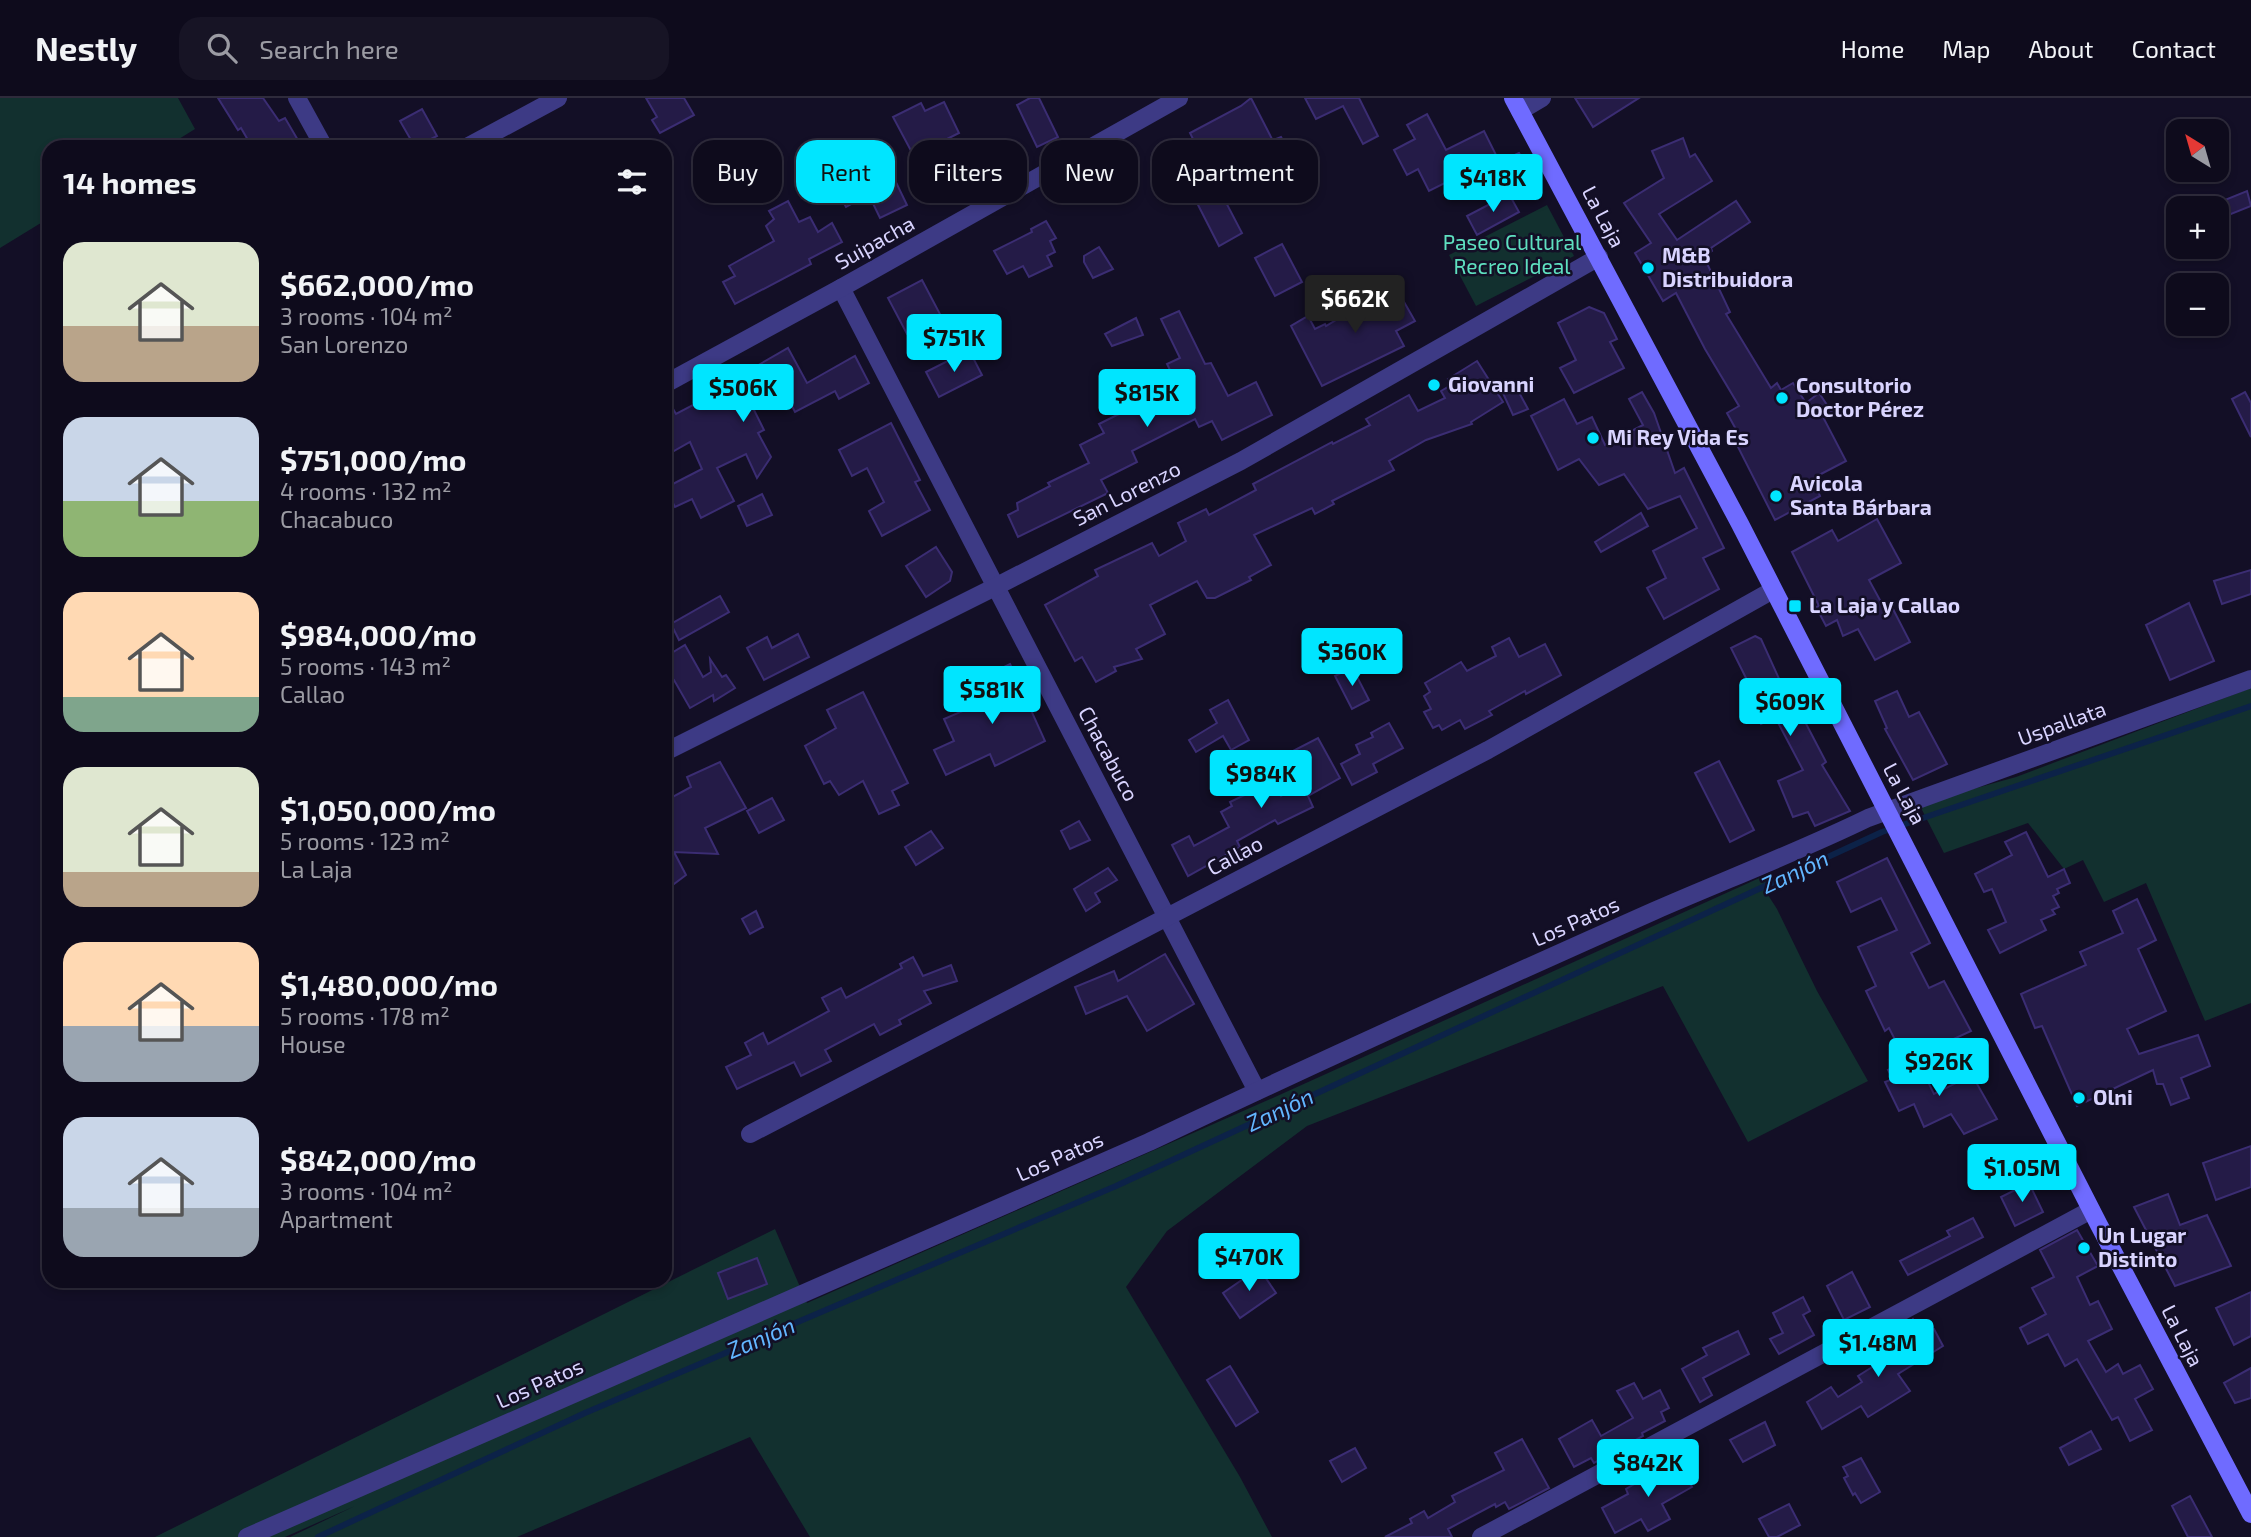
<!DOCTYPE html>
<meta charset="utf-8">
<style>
body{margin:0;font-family:"Exo 2",sans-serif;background:#171425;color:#f1f3f6;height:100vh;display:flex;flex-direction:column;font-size:26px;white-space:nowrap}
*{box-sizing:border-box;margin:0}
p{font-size:23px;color:#9b9ba3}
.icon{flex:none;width:38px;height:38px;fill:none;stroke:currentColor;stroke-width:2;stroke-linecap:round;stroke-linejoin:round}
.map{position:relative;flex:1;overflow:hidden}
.side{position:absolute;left:42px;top:42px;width:630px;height:1148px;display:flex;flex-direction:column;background:#0e0b1c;border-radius:21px;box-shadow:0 4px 10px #0003,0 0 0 2px #2e2b3b}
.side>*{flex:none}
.hud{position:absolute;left:693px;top:42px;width:665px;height:63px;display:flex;gap:14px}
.needle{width:46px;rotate:323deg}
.buttons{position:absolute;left:2166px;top:21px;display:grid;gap:14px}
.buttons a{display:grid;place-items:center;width:63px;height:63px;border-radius:14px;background:#0e0b1c;box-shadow:0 4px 10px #0003,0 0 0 2px #2e2b3b;font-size:35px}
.price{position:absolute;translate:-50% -60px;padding:0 16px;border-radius:7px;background:#00e5ff;color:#111;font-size:23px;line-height:46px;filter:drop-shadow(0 2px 4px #0008)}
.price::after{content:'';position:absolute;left:50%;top:42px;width:21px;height:16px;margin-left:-10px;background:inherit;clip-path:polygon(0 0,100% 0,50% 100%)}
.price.on{background:#222;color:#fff}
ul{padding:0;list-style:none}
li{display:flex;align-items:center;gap:21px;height:175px;padding:0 21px}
li span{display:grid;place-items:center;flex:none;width:196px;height:140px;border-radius:21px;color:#555}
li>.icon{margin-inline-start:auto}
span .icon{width:84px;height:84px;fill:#fffc;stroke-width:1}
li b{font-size:30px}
h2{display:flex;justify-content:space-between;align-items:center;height:84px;padding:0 21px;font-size:30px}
.pill{padding:0 24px;border-radius:21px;background:#0e0b1c;box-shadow:0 4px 10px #0003,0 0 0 2px #2e2b3b;font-size:24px;line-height:63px}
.pill.on{background:#00e5ff;color:#111}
header{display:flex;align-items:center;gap:42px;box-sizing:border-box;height:98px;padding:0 35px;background:#0e0b1c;border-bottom:2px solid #2e2b3b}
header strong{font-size:33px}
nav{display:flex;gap:38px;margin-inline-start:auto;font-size:24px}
.search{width:490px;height:63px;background:#171425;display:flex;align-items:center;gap:18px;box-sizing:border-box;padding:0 24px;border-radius:21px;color:#9b9ba3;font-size:26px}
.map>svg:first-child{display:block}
.green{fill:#12302f}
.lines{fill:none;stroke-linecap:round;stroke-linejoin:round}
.stream{stroke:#0c2248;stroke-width:6}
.building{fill:#241b47;stroke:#3b2d73;stroke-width:2}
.minor{stroke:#3d3a85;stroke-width:18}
.secondary{stroke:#6f6bff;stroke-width:18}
.poi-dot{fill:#00e5ff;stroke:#130f26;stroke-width:2.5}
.labels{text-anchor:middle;stroke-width:5;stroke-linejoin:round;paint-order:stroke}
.street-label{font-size:21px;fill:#d9d4ff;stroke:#130f26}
.park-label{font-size:21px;fill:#5fe0c0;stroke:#130f26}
.poi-label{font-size:21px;font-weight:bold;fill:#d9d4ff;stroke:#130f26;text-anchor:start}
.water-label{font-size:23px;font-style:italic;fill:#62b6ff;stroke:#130f26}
</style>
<header>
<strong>Nestly</strong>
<div class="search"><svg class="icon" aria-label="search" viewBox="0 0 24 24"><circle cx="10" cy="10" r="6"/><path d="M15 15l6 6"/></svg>Search here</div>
<nav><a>Home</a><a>Map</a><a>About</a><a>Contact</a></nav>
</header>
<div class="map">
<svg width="2251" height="1439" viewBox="0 0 2251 1439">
<rect width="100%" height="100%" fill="#130f26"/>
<g class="green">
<polygon points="0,0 178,0 195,31 166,49 49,49 49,120 0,150"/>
<polygon points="1547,107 1574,158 1476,208 1449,157"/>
<polygon points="2251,590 2251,905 2205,923 2146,785 2104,804 2083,762 2064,771 2028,725 1944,755 1919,706 2016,679"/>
<polygon points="1766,777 1768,797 1777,811 1817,893 1868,983 1748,1044 1663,888 1307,1028 1167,1133 1126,1189 1240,1379 1272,1439 810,1439 750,1339 517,1439 290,1439 355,1408 285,1439 155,1439 775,1131 807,1205 1275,999"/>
</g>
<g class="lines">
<polyline class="stream" points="318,1439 585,1315 1116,1088 1882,734 2251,608"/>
</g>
<g class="building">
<polygon points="218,0 263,0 279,23 285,20 302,49 252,49 241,30 238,32"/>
<polygon points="646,0 684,0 694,17 660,35 652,22 657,19"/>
<polygon points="1030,0 1039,0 1058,39 1037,49 1017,7"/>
<polygon points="1251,0 1272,41 1209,72 1242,135 1219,148 1193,97 1190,99 1187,94 1179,98 1175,91 1170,93 1159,70 1198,51 1190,35 1241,8"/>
<polygon points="1305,0 1359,0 1378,38 1363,46 1343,8 1316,21"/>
<polygon points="1575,0 1639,0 1593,29"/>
<polygon points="944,4 959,35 941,44 945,51 917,64 893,19 921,5 925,13"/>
<polygon points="422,11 437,38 415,49 400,23"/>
<polygon points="1427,16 1446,52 1484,33 1497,59 1429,93 1418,71 1407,77 1394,52 1415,41 1407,27"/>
<polygon points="1281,39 1294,63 1275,73 1261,47"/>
<polygon points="1683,40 1690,59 1695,56 1712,83 1659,116 1677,142 1736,103 1750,124 1711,150 1712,153 1704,159 1730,214 1726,216 1771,290 1777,285 1781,292 1793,285 1806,305 1819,295 1833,316 1824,321 1846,363 1819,377 1825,389 1818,393 1820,398 1775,422 1737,347 1743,344 1727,315 1739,308 1705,251 1676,195 1663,203 1635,155 1651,145 1624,105 1664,80 1652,53"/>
<polygon points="832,45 862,100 846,109 816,54"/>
<polygon points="1519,55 1534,81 1505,96 1490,68"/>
<polygon points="892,76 907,107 880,120 865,89"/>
<polygon points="2247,93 2251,108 2221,120 2215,106"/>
<polygon points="1509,96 1519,114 1477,137 1467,118"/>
<polygon points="788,103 799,124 810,119 818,134 832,125 842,144 809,161 811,166 735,206 723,184 735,178 729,168 774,143 766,128 774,121 769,113"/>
<polygon points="1046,123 1056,140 1050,143 1055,154 1047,158 1052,168 1029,179 1023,168 1007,176 994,153 1032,134 1031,131"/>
<polygon points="1282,146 1302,184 1275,198 1255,160"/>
<polygon points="1099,149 1113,171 1093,180 1084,164 1084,158"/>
<polygon points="922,182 941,218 907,236 888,200"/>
<polygon points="1392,183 1415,223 1396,233 1404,248 1322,288 1291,228 1308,218 1315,231 1325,226 1326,228 1367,203 1365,199"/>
<polygon points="1589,209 1604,215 1617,241 1610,244 1624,270 1574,295 1560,270 1576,262 1558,225"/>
<polygon points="1179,213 1205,266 1211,265 1228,298 1256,284 1272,317 1222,342 1212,323 1199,329 1195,321 1132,353 1137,364 1101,382 1108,395 1018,439 1008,417 1018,412 1017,405 1050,388 1048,385 1089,365 1080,347 1104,335 1099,326 1141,305 1135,294 1172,276 1167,266 1180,260 1161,221"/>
<polygon points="1136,220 1143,237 1112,248 1105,236"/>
<polygon points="788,250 807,285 855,258 869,285 839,301 835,293 795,314 783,291 752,308 764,332 758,335 771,359 757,380 746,356 717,370 734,403 701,420 692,401 675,409 665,390 702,371 690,344 665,358 665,297 676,316 743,281 741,277"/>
<polygon points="969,252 982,277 939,299 926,274"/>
<polygon points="1477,263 1503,304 1471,324 1472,326 1426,342 1389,363 1394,372 1332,403 1334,406 1315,416 1312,410 1254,437 1271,467 1249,479 1251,482 1215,500 1207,500 1197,483 1150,507 1165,536 1136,551 1142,561 1114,569 1116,573 1096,584 1082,559 1075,563 1045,507 1098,478 1095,472 1152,445 1159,458 1186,443 1178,425 1206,411 1209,417 1256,392 1253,386 1332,344 1333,346 1370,327 1366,321 1409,297 1418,313 1445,300 1441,293 1451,287 1448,281"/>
<polygon points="1515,287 1528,311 1513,317 1502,293"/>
<polygon points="1642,294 1654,315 1675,375 1684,370 1724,450 1703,460 1719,491 1664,521 1647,490 1666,480 1653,453 1697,430 1680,398 1648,411 1624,376 1599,387 1579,361 1558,372 1531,318 1564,301 1577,326 1592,319 1605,347 1643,327 1629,301"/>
<polygon points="2245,294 2251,305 2251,339 2232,301"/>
<polygon points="891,325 920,382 915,384 930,412 882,438 869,413 884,404 867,370 852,378 839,352"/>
<polygon points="762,396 772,417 747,428 738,408"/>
<polygon points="1641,415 1648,428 1601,454 1595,444"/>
<polygon points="1877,421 1901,465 1869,482 1887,515 1893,511 1910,544 1875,562 1858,531 1843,538 1837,522 1826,528 1816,509 1819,508 1792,454 1832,432 1838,443"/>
<polygon points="936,449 952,474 950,483 926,499 906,468"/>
<polygon points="2251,472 2251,496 2222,506 2214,483"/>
<polygon points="720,498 729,514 679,542 671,526"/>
<polygon points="2189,505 2214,563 2170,582 2146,527"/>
<polygon points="798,536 809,559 764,582 747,550 767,539 772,550"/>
<polygon points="1755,538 1761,541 1796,618 1802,618 1826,664 1822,667 1850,713 1815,728 1808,714 1793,719 1778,683 1803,672 1775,619 1761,626 1749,600 1755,598 1731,550"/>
<polygon points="1509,540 1519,559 1545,546 1561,577 1526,596 1525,593 1489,613 1492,617 1465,631 1460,622 1442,632 1439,627 1433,630 1424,614 1431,611 1424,598 1430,594 1425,585 1461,564 1467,573 1496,558 1492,549"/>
<polygon points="685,547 703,579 711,574 710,561 722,579 726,577 735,590 714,603 713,597 690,610 674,582 665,587 665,559"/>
<polygon points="1010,566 1045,643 995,668 990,656 946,677 934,652 954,643 944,621 993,600 983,579"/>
<polygon points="1352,569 1369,602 1352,611 1335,578"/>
<polygon points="1897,593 1909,619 1919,614 1947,666 1913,682 1885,631 1887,630 1875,603"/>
<polygon points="863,594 908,685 892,693 899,707 879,716 863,683 839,697 830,683 824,686 805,648 836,630 827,612"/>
<polygon points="1228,602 1249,642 1231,652 1223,638 1196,654 1189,642 1217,625 1210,612"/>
<polygon points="1389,625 1403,650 1373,666 1377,674 1352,687 1341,666 1360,656 1356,647 1373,639 1371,635"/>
<polygon points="1318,640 1340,680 1308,698 1313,709 1278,726 1275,722 1237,743 1240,749 1188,778 1172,747 1189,738 1194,748 1229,729 1221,714 1232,708 1230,704 1274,683 1281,698 1307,681 1293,653"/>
<polygon points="1719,663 1754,732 1730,744 1695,675"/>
<polygon points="720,664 746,710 705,730 718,756 674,754 686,777 670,789 665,780 665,703 691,689 687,679"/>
<polygon points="772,700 784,722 759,735 747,713"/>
<polygon points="1079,723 1090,742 1070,751 1061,733"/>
<polygon points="931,733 943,750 916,767 905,749"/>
<polygon points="2026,734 2048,779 2064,771 2070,785 2057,791 2059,795 2053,798 2059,809 2052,812 2055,816 2041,822 2046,832 2000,855 1988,832 2006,824 1992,791 1984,794 1975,776 2012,757 2005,744"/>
<polygon points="1887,760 1930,845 1911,855 1929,890 1944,883 1971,933 1906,963 1889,930 1885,933 1866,893 1876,888 1858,849 1897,832 1881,800 1851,814 1837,784"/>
<polygon points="1108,770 1117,782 1095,795 1100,804 1086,813 1074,791"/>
<polygon points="2137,801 2156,842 2138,851 2166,913 2127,931 2139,956 2198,937 2210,968 2181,980 2189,1000 2171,1007 2163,986 2157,986 2153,972 2077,1008 2042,928 2035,930 2021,896 2086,867 2080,854 2123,835 2113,813"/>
<polygon points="756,813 763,829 750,836 742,821"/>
<polygon points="1165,856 1194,906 1147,933 1127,898 1086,916 1075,889 1114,873 1118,883"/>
<polygon points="913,859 923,878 951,867 957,883 924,893 931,905 899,922 901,926 880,937 874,926 825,952 831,963 801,978 794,964 737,991 726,969 751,957 745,945 763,935 768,946 829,913 822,900 841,890 846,900 902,870 900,866"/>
<polygon points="1915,958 1934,996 1972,977 1997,1021 1964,1036 1951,1016 1924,1029 1914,1006 1899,1013 1885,984 1893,981 1888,972"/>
<polygon points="2251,1048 2251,1089 2216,1102 2203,1065"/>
<polygon points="2029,1085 2043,1114 2015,1128 2001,1099"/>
<polygon points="2168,1096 2180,1127 2207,1117 2231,1168 2175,1188 2134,1109"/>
<polygon points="1973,1120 1983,1139 1908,1177 1900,1163 1950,1138 1947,1133"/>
<polygon points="2077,1132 2098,1168 2077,1179 2090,1207 2098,1203 2112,1231 2088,1243 2106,1274 2118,1266 2123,1276 2140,1267 2153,1291 2135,1301 2152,1332 2130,1343 2118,1319 2112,1322 2077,1261 2065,1268 2048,1236 2028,1246 2020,1230 2046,1216 2032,1190 2054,1179 2040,1152"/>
<polygon points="757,1160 767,1186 728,1201 718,1175"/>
<polygon points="1259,1170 1276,1195 1240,1220 1223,1195"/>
<polygon points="1852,1174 1870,1209 1844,1222 1827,1188"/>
<polygon points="2251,1194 2251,1238 2234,1247 2216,1210"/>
<polygon points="1803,1199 1810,1213 1803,1217 1814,1237 1779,1256 1770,1241 1783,1235 1773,1215"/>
<polygon points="1913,1221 1925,1236 1934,1231 1943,1248 1898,1276 1910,1293 1868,1319 1861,1308 1822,1331 1807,1304 1831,1289 1838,1299 1862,1284 1858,1278 1896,1254 1890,1244"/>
<polygon points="1738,1233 1749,1256 1703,1280 1712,1297 1700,1304 1682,1271 1707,1257 1703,1250"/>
<polygon points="1230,1268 1258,1314 1236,1328 1207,1282"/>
<polygon points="2251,1270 2251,1300 2235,1305 2224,1285"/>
<polygon points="1634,1285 1643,1301 1660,1292 1669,1310 1661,1314 1665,1323 1642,1335 1643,1338 1594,1365 1591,1360 1574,1369 1559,1341 1592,1322 1601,1338 1633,1320 1617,1293"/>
<polygon points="1765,1324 1775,1347 1743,1364 1730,1342"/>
<polygon points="2091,1333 2101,1351 2069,1367 2060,1350"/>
<polygon points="1522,1341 1549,1390 1509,1411 1505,1404 1496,1409 1495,1406 1448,1431 1452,1439 1385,1439 1412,1425 1410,1421 1424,1413 1428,1420 1455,1404 1452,1398 1504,1372 1495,1355"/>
<polygon points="1355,1350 1366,1370 1342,1384 1330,1363"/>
<polygon points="1861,1360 1880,1394 1861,1405 1855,1395 1853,1397 1844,1380 1848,1378 1843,1369"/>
<polygon points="1676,1362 1692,1389 1662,1406 1670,1421 1648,1433 1641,1421 1615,1435 1602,1410 1628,1396 1626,1391"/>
<polygon points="2190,1398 2212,1439 2188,1439 2172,1408"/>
<polygon points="1789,1406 1800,1427 1777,1439 1769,1439 1759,1421"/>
</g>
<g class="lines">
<g class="minor">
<polyline points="297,0 324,49"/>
<polyline points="1520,13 1542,0"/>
<polyline points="467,49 558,0"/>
<polyline points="841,190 1257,993"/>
<polyline points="665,286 841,190 1179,0"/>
<polyline points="665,654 995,489 1241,363 1599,159"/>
<polyline points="750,1036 1488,652 1773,492"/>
<path d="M247 1439 1149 1044C1316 965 1485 888 1654 813 1725 782 1798 754 1868 720L2251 581"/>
<polyline points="1481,1439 2091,1112"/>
</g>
<polyline class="secondary" points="1513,0 1740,426 2099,1127 2251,1416"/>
</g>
<g class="poi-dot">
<circle cx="1648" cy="170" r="7"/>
<circle cx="1434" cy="287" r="7"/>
<circle cx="1782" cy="300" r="7"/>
<circle cx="1593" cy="340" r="7"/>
<circle cx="1776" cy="398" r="7"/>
<rect x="1788" y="501" width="14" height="14" rx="3.5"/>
<circle cx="2079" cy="1000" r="7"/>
<circle cx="2084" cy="1150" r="7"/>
</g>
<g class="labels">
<g class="street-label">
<text transform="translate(1603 119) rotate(62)" y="7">La Laja</text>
<text transform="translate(875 145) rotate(-29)" y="7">Suipacha</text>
<text transform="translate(1127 396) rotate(-27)" y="7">San Lorenzo</text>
<text transform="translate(2062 626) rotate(-20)" y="7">Uspallata</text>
<text transform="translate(1108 656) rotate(62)" y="7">Chacabuco</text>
<text transform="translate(1904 696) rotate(62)" y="7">La Laja</text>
<text transform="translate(1235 758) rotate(-28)" y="7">Callao</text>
<text transform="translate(1576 824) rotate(-24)" y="7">Los Patos</text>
<text transform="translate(1060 1059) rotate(-24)" y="7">Los Patos</text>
<text transform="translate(2182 1238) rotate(63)" y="7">La Laja</text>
<text transform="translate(540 1286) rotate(-24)" y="7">Los Patos</text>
</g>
<g class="park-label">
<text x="1512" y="152">Paseo Cultural<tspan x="1512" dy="24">Recreo Ideal</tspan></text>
</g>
<g class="poi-label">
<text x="1662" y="165">M&amp;B<tspan x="1662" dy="24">Distribuidora</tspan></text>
<text x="1448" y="294">Giovanni</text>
<text x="1796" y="295">Consultorio<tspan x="1796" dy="24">Doctor Pérez</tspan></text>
<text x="1607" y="347">Mi Rey Vida Es</text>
<text x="1790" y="393">Avicola<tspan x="1790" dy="24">Santa Bárbara</tspan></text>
<text x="1809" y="515">La Laja y Callao</text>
<text x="2093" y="1007">Olni</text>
<text x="2098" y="1145">Un Lugar<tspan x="2098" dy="24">Distinto</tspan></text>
</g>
<g class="water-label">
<text transform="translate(1795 774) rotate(-25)" y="8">Zanjón</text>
<text transform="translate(1280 1012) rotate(-25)" y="8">Zanjón</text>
<text transform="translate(761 1240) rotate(-23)" y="8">Zanjón</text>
</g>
</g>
</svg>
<div class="buttons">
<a><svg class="needle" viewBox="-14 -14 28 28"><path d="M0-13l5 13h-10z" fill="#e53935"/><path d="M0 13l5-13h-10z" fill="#9b9ba3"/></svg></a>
<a>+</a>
<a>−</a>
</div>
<b class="price" style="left:1493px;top:116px">$418K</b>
<b class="price on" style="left:1355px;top:237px">$662K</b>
<b class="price" style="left:954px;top:276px">$751K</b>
<b class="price" style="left:743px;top:326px">$506K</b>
<b class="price" style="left:1147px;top:331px">$815K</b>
<b class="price" style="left:1352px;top:590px">$360K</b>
<b class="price" style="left:992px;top:628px">$581K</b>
<b class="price" style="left:1790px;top:640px">$609K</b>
<b class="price" style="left:1261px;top:712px">$984K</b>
<b class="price" style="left:1939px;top:1000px">$926K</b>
<b class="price" style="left:2022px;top:1106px">$1.05M</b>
<b class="price" style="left:1249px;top:1195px">$470K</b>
<b class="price" style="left:1878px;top:1281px">$1.48M</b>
<b class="price" style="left:1648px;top:1401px">$842K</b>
<div class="hud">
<a class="pill">Buy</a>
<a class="pill on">Rent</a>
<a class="pill">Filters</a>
<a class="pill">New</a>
<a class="pill">Apartment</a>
</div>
<section class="side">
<h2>14 homes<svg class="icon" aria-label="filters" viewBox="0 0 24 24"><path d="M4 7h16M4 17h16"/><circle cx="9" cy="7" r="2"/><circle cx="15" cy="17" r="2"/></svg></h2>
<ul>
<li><span style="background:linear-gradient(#dfe7d0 60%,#b9a48a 0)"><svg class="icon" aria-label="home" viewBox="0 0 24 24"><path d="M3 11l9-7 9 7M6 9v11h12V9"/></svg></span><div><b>$662,000/mo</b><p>3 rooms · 104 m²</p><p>San Lorenzo</p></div></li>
<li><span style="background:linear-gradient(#c9d6e8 60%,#8fb573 0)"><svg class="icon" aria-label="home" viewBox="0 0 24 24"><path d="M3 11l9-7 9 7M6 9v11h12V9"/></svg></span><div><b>$751,000/mo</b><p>4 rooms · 132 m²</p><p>Chacabuco</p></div></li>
<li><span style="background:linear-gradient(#ffd9b3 75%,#7fa58c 0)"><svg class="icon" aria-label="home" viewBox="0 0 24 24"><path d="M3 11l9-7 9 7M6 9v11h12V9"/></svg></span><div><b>$984,000/mo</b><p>5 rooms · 143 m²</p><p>Callao</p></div></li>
<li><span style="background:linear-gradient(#dfe7d0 75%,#b9a48a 0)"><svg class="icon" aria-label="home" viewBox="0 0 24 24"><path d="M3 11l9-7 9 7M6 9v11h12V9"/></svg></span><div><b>$1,050,000/mo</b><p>5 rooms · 123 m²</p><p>La Laja</p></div></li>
<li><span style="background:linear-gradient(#ffd9b3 60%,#9aa5b1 0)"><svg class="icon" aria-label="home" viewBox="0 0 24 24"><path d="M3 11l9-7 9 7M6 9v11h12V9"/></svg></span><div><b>$1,480,000/mo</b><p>5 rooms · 178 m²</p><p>House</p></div></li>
<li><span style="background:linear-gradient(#c9d6e8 65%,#9aa5b1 0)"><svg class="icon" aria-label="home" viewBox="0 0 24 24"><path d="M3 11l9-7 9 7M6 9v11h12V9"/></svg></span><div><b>$842,000/mo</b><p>3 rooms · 104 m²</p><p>Apartment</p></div></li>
</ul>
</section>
</div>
